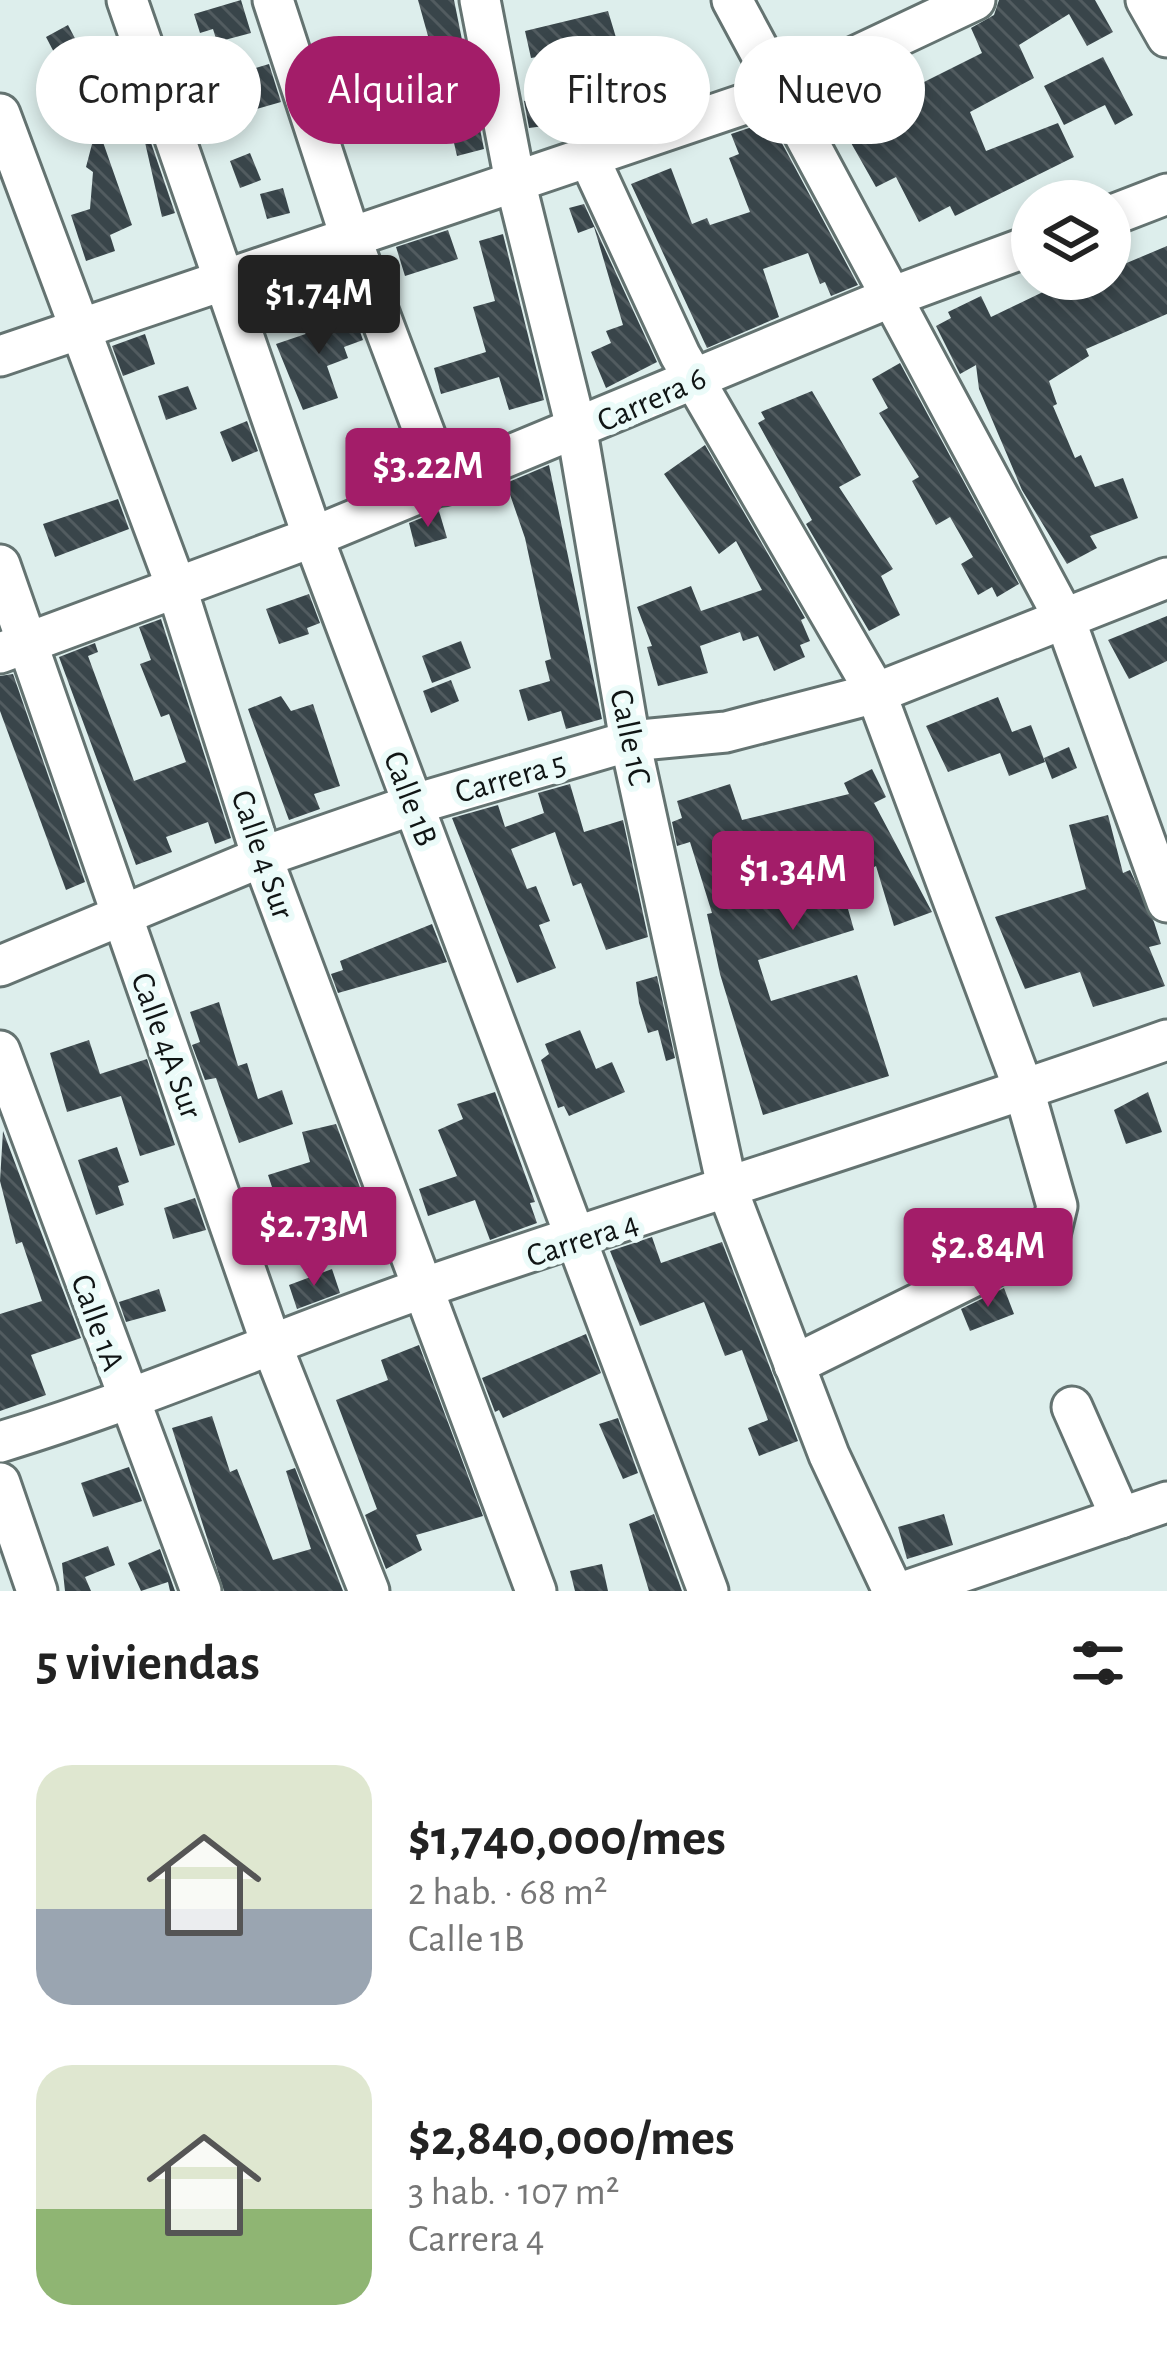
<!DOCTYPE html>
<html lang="es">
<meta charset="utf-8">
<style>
body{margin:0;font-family:"Alegreya Sans",sans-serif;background:#f2f2f2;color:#222;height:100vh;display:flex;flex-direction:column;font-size:45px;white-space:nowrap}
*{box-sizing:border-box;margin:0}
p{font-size:39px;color:#767676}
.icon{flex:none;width:66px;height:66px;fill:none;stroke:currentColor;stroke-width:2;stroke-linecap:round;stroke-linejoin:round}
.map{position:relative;height:1591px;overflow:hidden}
.details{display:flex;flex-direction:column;background:#fff;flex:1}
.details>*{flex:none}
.top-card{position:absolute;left:36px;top:36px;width:1095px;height:108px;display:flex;gap:24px}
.fabs{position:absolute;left:1011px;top:180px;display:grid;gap:24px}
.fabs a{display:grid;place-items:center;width:120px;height:120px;border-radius:50%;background:#fff;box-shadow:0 6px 18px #0003;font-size:60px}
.price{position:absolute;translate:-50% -102px;padding:0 27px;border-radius:12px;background:#a31d69;color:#fff;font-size:39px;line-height:78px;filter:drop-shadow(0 3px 6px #0008)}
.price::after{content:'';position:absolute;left:50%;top:72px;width:36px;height:27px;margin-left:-18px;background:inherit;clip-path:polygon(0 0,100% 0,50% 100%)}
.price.active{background:#222;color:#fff}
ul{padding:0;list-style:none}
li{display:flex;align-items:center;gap:36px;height:300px;padding:0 36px}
li span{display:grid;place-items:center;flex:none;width:336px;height:240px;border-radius:36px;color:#555}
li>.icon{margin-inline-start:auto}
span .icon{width:144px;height:144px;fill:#fffc;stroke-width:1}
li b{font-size:51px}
h2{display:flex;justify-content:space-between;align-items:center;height:144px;padding:0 36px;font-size:51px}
.chip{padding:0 42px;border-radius:54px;background:#fff;box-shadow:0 6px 18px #0003;font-size:42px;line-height:108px}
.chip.active{background:#a31d69;color:#fff}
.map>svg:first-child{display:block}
.building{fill:url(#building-back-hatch)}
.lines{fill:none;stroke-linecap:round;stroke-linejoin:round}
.minor-casing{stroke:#647371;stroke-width:45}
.minor{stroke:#fff;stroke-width:39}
.labels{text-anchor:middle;stroke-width:12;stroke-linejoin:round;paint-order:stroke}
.street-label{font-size:33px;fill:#101515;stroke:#ebfbf9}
</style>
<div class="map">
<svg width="1167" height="1591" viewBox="0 0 1167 1591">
<defs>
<pattern id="building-back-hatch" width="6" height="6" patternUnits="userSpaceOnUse" patternTransform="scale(3)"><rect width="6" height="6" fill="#39454a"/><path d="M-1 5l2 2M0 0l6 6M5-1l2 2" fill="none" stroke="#525c60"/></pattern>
</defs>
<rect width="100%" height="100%" fill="#ddeeec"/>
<g class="building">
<polygon points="241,0 251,33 217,42 213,29 200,33 194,14"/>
<polygon points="418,0 454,0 484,149 457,156 436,65 387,80 384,72 372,76 365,54 428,36"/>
<polygon points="999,0 1095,0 1113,32 1087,46 1069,14 1019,45 1034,78 970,112 986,151 1058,123 1074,157 955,216 950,206 919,222 896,177 876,187 825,97 855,83 860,92 898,74 902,81 909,77 914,87 982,53 971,28 994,15"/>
<polygon points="608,11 630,84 654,72 664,98 620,116 529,128 524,101 572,90 565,52 531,58 525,31"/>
<polygon points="68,25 80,48 58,60 46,37"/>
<polygon points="1103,57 1133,115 1115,125 1105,105 1064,125 1044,86"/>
<polygon points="269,64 281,102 239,114 228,76"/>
<polygon points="227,100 236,128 203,138 194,110"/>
<polygon points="770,121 858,285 831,296 825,282 820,284 808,253 763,269 779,317 707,348 631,184 671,168 692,224 707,218 710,225 750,212 729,158 739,154 731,134"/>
<polygon points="97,125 132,225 110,235 115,251 86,261 71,215 90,209 93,172 86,167"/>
<polygon points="149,137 175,213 162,217 144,138"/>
<polygon points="250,153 261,180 240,188 230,161"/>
<polygon points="283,188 290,213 267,219 260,194"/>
<polygon points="584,204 657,362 606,388 591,352 611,343 606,331 623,325 594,227 578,233 569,208"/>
<polygon points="448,230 458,259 405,276 396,247"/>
<polygon points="503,234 544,400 509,410 499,377 441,394 434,368 486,352 473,307 495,301 479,241"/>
<polygon points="1167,246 1167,314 1086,349 1089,356 1049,381 1057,404 1053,406 1075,458 1081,455 1095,487 1123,478 1138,518 1090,536 1097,548 1067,564 1022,490 979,389 976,365 960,374 936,326 951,318 948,312 981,296 991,317 1070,279 1110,279 1110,270"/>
<polygon points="348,298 363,340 344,347 348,358 327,366 338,398 303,410 276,344 350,319 341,321 336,302"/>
<polygon points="145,334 155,364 123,376 112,346"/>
<polygon points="900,363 1019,584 997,597 992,587 978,595 961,564 973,557 950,517 936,525 912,481 919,477 879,413 888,408 872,379"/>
<polygon points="188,386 197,409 166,420 158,396"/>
<polygon points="812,391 861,475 839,487 893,569 881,576 900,615 869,631 806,524 812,520 758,423 765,419 761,412"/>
<polygon points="247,421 258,451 232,462 220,432"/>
<polygon points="397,428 406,453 370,463 363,438"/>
<polygon points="705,445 805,618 801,620 810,641 800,645 805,657 774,671 758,636 743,641 740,632 700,646 708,673 658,686 647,647 652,646 637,607 691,586 701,611 762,590 736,541 719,554 664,474"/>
<polygon points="549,465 602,719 566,729 561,711 528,721 519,690 550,681 545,661 551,659 525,538 506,483"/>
<polygon points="118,499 129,529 55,557 43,524"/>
<polygon points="439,511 447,538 415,547 409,523"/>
<polygon points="309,594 320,623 307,628 309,634 279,644 266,609"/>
<polygon points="1167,616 1167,661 1129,679 1108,640"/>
<polygon points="161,619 231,838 215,844 208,822 166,837 172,852 136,865 59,657 95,643 98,652 88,656 134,781 186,762 169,714 161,717 140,664 151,660 139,627"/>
<polygon points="461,641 471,668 432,683 422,656"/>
<polygon points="13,674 85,882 66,890 0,711 0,676"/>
<polygon points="451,680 459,701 431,713 423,691"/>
<polygon points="281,696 291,711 313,704 340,786 314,794 320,809 289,820 248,709"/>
<polygon points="998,697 1012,732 1031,725 1045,762 1009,776 1000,753 948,772 926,726"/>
<polygon points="1069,747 1077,768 1052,779 1044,758"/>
<polygon points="872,769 886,797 874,803 932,912 894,926 876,866 865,872 850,841 789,856 802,899 842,888 854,930 758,960 771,1001 857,975 889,1076 763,1115 720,974 707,914 712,913 690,842 677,846 672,822 682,818 677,801 730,784 742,820 849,794 844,783"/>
<polygon points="570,784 584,832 623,820 648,937 606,950 581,883 573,886 555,832 511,849 527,889 536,886 550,921 539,925 556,968 517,983 452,818 498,805 505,827 544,813 538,793"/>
<polygon points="1108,815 1123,873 1130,870 1154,922 1161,944 1149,947 1165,986 1093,1007 1080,972 1025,989 995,917 1086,889 1069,825"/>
<polygon points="432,924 447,962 338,993 331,974 343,970 340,961"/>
<polygon points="657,976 675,1058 666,1061 658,1030 648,1033 639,1003 636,982"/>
<polygon points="219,1002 238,1066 247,1063 258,1099 282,1090 293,1124 239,1143 216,1078 205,1080 192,1045 200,1042 190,1012"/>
<polygon points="580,1030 596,1069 612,1062 625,1092 569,1116 564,1106 558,1108 541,1060 549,1054 545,1044"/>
<polygon points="89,1040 100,1074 147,1059 175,1145 140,1156 121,1096 67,1112 50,1053"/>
<polygon points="495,1092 535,1202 530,1203 537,1223 490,1240 475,1200 428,1216 419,1189 457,1176 438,1130 463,1119 457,1104"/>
<polygon points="1148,1092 1162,1132 1126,1144 1114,1110"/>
<polygon points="336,1124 367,1206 357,1209 353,1199 312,1213 318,1228 275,1244 267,1223 282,1217 268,1175 310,1162 302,1132"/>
<polygon points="3,1131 81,1338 31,1355 46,1395 0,1411 0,1314 42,1301 22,1242 16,1244 0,1181"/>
<polygon points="117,1147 129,1182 118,1186 124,1205 96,1215 78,1160"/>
<polygon points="195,1198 206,1230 173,1239 164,1208"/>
<polygon points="652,1237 661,1263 722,1242 798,1441 759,1456 748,1428 768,1420 742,1350 725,1356 704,1302 640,1326 610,1251"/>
<polygon points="332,1269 340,1293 297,1309 289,1285"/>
<polygon points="1004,1288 1014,1314 970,1331 961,1309"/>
<polygon points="159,1289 166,1311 126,1322 119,1302"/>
<polygon points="586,1334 601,1373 503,1418 499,1410 495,1412 482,1378"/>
<polygon points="419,1345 483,1516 416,1535 422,1550 386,1569 365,1515 377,1509 336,1400 388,1380 381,1360"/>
<polygon points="212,1416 230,1472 237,1469 273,1560 311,1549 286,1471 295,1468 343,1591 224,1591 172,1428"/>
<polygon points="618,1418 638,1473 623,1479 599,1424"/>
<polygon points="129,1467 142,1501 93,1517 81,1483"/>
<polygon points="654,1514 682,1591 649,1591 629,1524"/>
<polygon points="944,1514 953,1545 907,1559 898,1527"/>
<polygon points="108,1546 115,1565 85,1577 91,1591 65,1591 62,1563"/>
<polygon points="160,1549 175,1591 170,1591 168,1582 141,1591 128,1563"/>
<polygon points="602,1564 608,1591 575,1591 570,1571"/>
</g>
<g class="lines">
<defs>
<g id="minor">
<polyline points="127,0 313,537 708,1591"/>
<polyline points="273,0 350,236 444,485"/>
<polyline points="480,0 515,181 577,431 630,741 728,1191 829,1455 893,1591"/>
<polyline points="732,0 1066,622 1167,902"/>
<polyline points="1146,0 1167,37"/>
<polyline points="0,114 176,586 262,857 536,1591"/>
<polyline points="588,156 680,355 876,693 1024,1090 1057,1206 1049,1239 794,1365"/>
<polyline points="1110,216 1167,194"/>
<polyline points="0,356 780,92 975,0"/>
<polyline points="0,565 272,1346 369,1591"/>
<polyline points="0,653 313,537 889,298 1032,245"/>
<polyline points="0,966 262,857 415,804 630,741 726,732 876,693 1167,578"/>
<polyline points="0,1051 201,1591"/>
<polyline points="1072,1407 1121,1518"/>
<path d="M0 1442C145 1398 283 1337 426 1287 673 1202 922 1127 1167 1040"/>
<polyline points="0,1483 37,1591"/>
<polyline points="906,1591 1167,1502"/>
</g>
</defs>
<use href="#minor" class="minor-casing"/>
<use href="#minor" class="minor"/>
</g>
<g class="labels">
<g class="street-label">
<text transform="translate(651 398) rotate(-24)" y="12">Carrera 6</text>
<text transform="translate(632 737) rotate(78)" y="12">Calle 1C</text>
<text transform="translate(510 776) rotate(-16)" y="12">Carrera 5</text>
<text transform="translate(412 798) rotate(69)" y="12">Calle 1B</text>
<text transform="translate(264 854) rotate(71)" y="12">Calle 4 Sur</text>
<text transform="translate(168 1045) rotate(70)" y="12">Calle 4A Sur</text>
<text transform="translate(582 1238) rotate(-18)" y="12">Carrera 4</text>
<text transform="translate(99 1322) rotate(70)" y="12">Calle 1A</text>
</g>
</g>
</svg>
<div class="fabs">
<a><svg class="icon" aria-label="layers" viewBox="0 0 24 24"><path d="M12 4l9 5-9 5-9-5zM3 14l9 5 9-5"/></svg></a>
</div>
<b class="price active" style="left:319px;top:357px">$1.74M</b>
<b class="price" style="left:428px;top:530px">$3.22M</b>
<b class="price" style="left:793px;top:933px">$1.34M</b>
<b class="price" style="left:314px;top:1289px">$2.73M</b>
<b class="price" style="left:988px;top:1310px">$2.84M</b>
<div class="top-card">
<a class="chip">Comprar</a>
<a class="chip active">Alquilar</a>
<a class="chip">Filtros</a>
<a class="chip">Nuevo</a>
</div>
</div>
<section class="details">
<h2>5 viviendas<svg class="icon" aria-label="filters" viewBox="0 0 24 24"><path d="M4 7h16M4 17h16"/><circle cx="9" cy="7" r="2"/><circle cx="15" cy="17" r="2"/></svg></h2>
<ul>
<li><span style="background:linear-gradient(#dfe7d0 60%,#9aa5b1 0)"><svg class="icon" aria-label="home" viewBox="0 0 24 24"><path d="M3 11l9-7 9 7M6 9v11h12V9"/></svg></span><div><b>$1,740,000/mes</b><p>2 hab. · 68 m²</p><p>Calle 1B</p></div></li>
<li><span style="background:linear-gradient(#dfe7d0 60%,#8fb573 0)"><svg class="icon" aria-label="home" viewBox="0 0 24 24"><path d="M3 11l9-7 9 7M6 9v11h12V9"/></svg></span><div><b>$2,840,000/mes</b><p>3 hab. · 107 m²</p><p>Carrera 4</p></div></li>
</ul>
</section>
